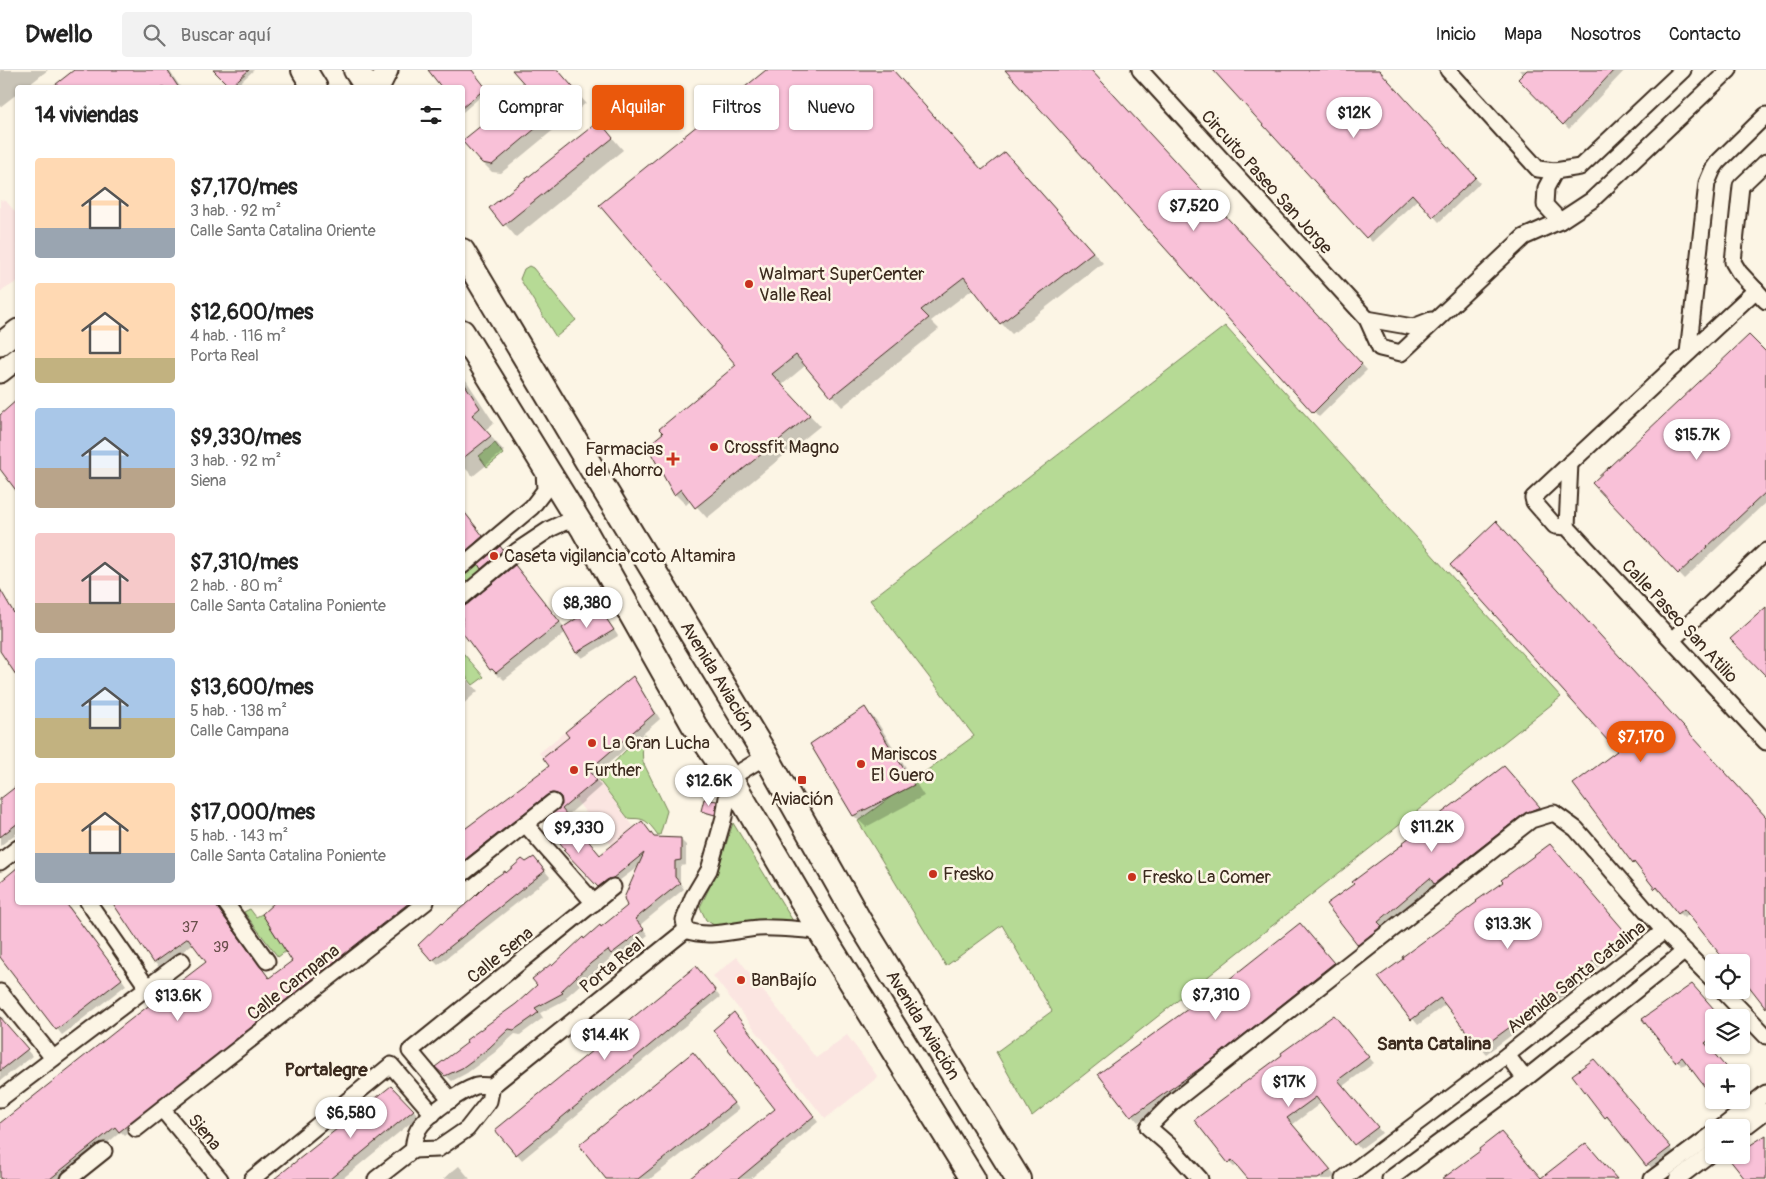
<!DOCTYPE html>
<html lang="es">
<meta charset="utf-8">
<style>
body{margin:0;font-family:Pangolin,sans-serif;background:#f2f2f2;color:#222;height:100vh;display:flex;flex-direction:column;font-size:19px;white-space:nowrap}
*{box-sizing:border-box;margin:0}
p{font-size:16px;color:#767676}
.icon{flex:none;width:28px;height:28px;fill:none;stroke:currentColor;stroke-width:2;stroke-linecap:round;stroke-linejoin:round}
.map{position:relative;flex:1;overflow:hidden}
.side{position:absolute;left:15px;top:15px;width:450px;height:820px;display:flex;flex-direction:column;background:#fff;border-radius:5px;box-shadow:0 1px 4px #0004}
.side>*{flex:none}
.guide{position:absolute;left:480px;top:15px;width:475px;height:45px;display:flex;gap:10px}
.controls{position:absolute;left:1705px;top:884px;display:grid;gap:10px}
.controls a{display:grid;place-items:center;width:45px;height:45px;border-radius:5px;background:#fff;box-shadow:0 1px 4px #0004;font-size:25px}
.price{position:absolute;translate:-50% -42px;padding:0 11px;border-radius:18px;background:#fff;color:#222;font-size:16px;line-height:32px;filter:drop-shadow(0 1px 2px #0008)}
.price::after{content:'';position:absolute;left:50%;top:30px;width:15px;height:11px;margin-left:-8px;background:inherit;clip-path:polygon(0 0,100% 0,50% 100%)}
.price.active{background:#ea580c;color:#fff}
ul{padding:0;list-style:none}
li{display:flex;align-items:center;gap:15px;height:125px;padding:0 20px}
li span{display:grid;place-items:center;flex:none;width:140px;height:100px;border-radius:5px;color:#555}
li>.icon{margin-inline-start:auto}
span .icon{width:60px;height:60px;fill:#fffc;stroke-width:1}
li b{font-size:21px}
h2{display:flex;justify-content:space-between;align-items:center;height:60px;padding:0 20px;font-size:21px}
.chip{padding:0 18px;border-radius:5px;background:#fff;box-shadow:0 1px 4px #0004;font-size:18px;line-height:45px}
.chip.active{background:#ea580c;color:#fff}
header{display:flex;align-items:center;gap:30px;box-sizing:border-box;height:70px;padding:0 25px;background:#fff;border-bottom:1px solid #e0e0e0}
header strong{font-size:24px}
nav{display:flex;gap:28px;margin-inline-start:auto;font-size:18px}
.search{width:350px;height:45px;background:#f2f2f2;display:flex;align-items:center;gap:12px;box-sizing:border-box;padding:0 18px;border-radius:5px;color:#767676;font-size:19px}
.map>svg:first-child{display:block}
.built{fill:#fbe5e1}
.green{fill:#b6da95;stroke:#78825a}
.shadow{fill:#0003}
.building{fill:#f9c1d8;stroke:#3b2a1e}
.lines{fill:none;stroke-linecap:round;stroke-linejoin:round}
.minor-casing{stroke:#3b2a1e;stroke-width:19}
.secondary-casing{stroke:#3b2a1e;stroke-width:25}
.primary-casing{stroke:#3b2a1e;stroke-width:28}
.minor{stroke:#fcf5e5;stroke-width:15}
.secondary{stroke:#fcf5e5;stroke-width:21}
.primary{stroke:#fcf5e5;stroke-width:24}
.poi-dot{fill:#c8321e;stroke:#fcf5e5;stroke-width:2}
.labels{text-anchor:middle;stroke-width:5;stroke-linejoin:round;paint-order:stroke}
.number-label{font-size:15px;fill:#6a504c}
.street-label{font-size:18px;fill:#3b2a1e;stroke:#fcf5e5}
.poi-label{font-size:18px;fill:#3b2a1e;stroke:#fcf5e5;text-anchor:start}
.neighbourhood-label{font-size:19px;font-weight:bold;fill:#3b2a1e;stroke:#fcf5e5}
</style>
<header>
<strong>Dwello</strong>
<div class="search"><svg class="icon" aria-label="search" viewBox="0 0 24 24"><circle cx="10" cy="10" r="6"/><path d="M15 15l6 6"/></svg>Buscar aquí</div>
<nav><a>Inicio</a><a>Mapa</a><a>Nosotros</a><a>Contacto</a></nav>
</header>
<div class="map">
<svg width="1766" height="1109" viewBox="0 0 1766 1109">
<rect width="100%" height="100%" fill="#fcf5e5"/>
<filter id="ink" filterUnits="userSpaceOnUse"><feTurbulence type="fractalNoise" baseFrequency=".02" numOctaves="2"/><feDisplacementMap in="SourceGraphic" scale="10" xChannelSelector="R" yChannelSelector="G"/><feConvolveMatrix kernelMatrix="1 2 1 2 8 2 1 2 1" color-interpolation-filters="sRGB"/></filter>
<g filter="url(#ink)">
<g class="built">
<polygon points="0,130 6,131 17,144 18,211 0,222"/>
<polygon points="633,606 655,643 590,700 634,757 612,776 539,683"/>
<polygon points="737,887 816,988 847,965 878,1007 825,1049 713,906"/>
</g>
<g class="green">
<polygon points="529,196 533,198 576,250 556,267 520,209 524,199"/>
<polygon points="1225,256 1561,627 1032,1046 996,982 1052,941 1002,855 946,896 858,751 974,666 870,530"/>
<polygon points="495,373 503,384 487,397 479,386"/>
<polygon points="478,494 482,499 463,515 463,507"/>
<polygon points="463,583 484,607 473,615 463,603"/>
<path d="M645 664 646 666C642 675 642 682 643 692L667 741 660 765H658C654 760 648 750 640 749 636 748 632 749 628 748L598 709 628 678Z"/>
<polygon points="733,753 793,851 717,857 706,850 700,837 717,802"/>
<polygon points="250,839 256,847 262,844 286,881 278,887 244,842"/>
</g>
<g class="shadow">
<polygon points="0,0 48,0 25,18 18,18 18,23 0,37"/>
<polygon points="75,0 173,0 170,2 181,18 62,18"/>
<polygon points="223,0 254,0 234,18 231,18 219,4"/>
<polygon points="439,0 471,0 487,21 463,42 462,18"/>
<polygon points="514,0 557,0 586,33 501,103 492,102 483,93 530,19"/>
<polygon points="768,0 892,0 983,102 1016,94 1103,193 1012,264 1001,253 974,218 931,251 939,259 842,337 806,295 782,315 820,356 707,448 691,430 686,435 675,424 648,376 738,296"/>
<polygon points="1007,0 1090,0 1367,300 1319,347"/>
<polygon points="1214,0 1378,0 1480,113 1439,152 1418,129 1372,172"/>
<polygon points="1519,0 1625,0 1569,59 1520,9 1524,5"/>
<polygon points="599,52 623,80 516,167 491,138"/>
<polygon points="1766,284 1766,432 1684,509 1594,413"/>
<polygon points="462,304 494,353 485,360 504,381 473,406 462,395"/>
<polygon points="462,446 470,449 488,472 471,486 464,479 462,480"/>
<polygon points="500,478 505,483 485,500 482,498"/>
<polygon points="515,496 565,558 597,536 603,542 618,566 582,588 577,583 566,562 504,610 500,606 499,607 491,599"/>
<polygon points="462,605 478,621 462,635"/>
<polygon points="633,608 638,614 660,649 594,706 601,716 567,746 601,786 655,768 680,769 686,775 686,795 680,796 680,813 684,819 640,855 648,865 618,889 614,885 566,927 567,929 540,943 543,948 520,965 515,964 494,983 467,1003 452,1011 437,997 517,935 538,915 552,897 628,836 639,796 604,822 565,780 567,779 558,759 560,740 564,731 563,729 557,728 462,801 462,763 551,696 571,667"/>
<polygon points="864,639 876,650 924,726 866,757 854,746 811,674"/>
<polygon points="1510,703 1544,743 1441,819 1435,814 1383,858 1364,879 1359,874"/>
<polygon points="1575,714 1766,748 1766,936 1741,892 1728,892 1690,844 1684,848 1679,843 1663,822 1661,823 1656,818 1634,793"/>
<polygon points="18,717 18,762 0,776 0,730"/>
<polygon points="716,733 719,735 717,746 705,743 703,741"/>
<polygon points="1556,781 1632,871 1583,909 1584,910 1560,929 1486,984 1446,934 1418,955 1380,908"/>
<polygon points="526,794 539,794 550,807 438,895 433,890 442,855 506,804"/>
<polygon points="0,814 18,832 66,832 126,915 62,965 0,885"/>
<polygon points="114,832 214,832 270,909 294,891 277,832 422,832 125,1066 121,1062 62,1109 0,1109 0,1054 208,893 194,873 160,898 154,892"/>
<polygon points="1306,861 1339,899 1205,1004 1138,1052 1099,1005"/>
<polygon points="701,903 720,927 522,1090 497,1060"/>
<polygon points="1698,922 1720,948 1714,948 1715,975 1709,979 1730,1002 1714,1002 1687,993 1682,996 1677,991"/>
<polygon points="734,943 818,1052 750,1109 691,1109 776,1039"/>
<polygon points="0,945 4,949 2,950 32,986 0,1011"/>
<polygon points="1339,953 1374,993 1343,1016 1382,1063 1360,1079 1322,1032 1292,1055 1335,1106 1331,1109 1249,1109 1238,1095 1234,1097 1229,1092"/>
<polygon points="698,989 739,1039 650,1109 607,1109"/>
<polygon points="1594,990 1675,1083 1653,1100 1613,1052 1612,1053 1606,1047 1574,1006"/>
<polygon points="1741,1016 1752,1028 1729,1045 1716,1030 1741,1030"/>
<polygon points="391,1017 419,1046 342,1109 276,1109"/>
<polygon points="459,1096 470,1109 443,1109"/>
</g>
<g class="building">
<polygon points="74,0 167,0 179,18 51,18"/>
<polygon points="213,0 249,0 230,17"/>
<polygon points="428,0 472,0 486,18 462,38 462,18 442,18"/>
<polygon points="512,0 558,0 578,23 492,95 482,93 462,71 528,18"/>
<polygon points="766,0 893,0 982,100 1005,82 1093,182 1000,254 964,207 921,240 929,248 831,327 796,285 772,304 810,345 695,438 681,419 674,425 647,376 663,363 659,359 736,295 599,135"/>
<polygon points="1005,0 1091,0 1362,294 1313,343"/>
<polygon points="1213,0 1379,0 1476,107 1433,147 1412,124 1366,168"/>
<polygon points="1527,0 1614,0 1563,55 1518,9"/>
<polygon points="599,51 613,68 503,156 489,138"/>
<polygon points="1749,265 1766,282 1766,422 1678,504 1592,413"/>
<polygon points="462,310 480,338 472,345 491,366 462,389"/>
<polygon points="18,329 18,423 0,399 0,345"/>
<polygon points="462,439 483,466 465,482 462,480"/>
<polygon points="1496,451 1766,747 1766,938 1741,906 1741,892 1726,892 1684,839 1678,844 1657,817 1655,819 1634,792 1633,794 1573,714 1617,681 1450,495"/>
<polygon points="500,476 503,480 481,499 478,494"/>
<polygon points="515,495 560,552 496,603 492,599 490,600 462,562 462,538"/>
<polygon points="0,519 18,550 18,608 0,581"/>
<polygon points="597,535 614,560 576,583 562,558"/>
<polygon points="1766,537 1766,606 1730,569"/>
<polygon points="633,606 655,643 589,700 597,710 562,739 600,785 642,751 654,767 681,768 681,790 675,791 675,807 680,813 635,849 644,859 611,884 608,880 591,893 561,921 563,923 535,938 539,942 530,949 514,960 509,959 489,978 462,998 445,1006 435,997 467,973 466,970 516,934 537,915 532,909 551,894 552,896 583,867 584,869 600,855 601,857 627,836 624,828 644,783 613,808 607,810 598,817 563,780 565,779 552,763 556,759 547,748 562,735 561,727 557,724 552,723 547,725 462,792 462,761 549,696 543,688 569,667 565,662"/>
<polygon points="865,637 914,715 853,746 810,674"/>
<polygon points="1504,696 1540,737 1525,743 1434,814 1430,808 1378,852 1382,856 1358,875 1326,834 1354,814 1352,812 1403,774 1402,773"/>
<polygon points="18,715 18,753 0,767 0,729"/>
<polygon points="704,729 717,731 715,745 701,741"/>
<polygon points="1550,774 1628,865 1578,903 1579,904 1555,924 1480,979 1440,928 1411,950 1378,907 1403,889 1402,887 1477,832 1476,831 1503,812 1501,810"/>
<polygon points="534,787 545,801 432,891 418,875 441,853 442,854 473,828 489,812 505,801 506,803 522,789 526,792"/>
<polygon points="18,797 18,832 65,832 122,909 56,960 0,887 0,812"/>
<polygon points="112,832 213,832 269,908 292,891 262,844 275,832 410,832 119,1062 115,1057 50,1109 0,1109 0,1053 130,950 206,892 188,868 153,893"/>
<polygon points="1300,853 1334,893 1212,990 1131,1047 1098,1004 1228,910"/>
<polygon points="696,896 716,921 516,1085 495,1060"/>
<polygon points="1692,914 1714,939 1714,966 1705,973 1730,1002 1714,1002 1714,1029 1682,987 1676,992 1642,949"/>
<polygon points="734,942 814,1046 738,1109 689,1109 775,1039 713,960"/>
<polygon points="1334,945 1369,987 1338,1010 1378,1057 1354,1075 1316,1027 1287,1048 1331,1100 1318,1109 1248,1109 1232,1090 1228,1093 1194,1050 1282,985 1281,983"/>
<polygon points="0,947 28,979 0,1001"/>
<polygon points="693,982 734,1033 638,1109 606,1109 579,1075"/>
<polygon points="1594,989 1671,1077 1646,1096 1607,1046 1605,1048 1572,1005"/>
<polygon points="391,1016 414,1040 330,1109 274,1109"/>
<polygon points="1501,1062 1541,1108 1586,1073 1617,1109 1442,1109 1480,1081 1479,1079"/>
<polygon points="1766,1065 1766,1109 1745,1109 1729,1089 1735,1085 1741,1085 1741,1081"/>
</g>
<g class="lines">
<defs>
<g id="minor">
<polyline points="1140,0 1367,249 1380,278 1401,283 1524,167 1560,151 1592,130 1729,0"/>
<polyline points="1448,0 1538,99 1555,101 1580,97 1683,0"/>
<polyline points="1766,92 1741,116 1733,192 1739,202 1766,231"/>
<polyline points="1555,101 1546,118 1545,135 1560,151"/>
<polyline points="1756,220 1533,428 1534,432 1555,456 1567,457 1766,672"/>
<polyline points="1367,249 1413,257 1431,250"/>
<polyline points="1688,283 1707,113 1713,99 1718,92 1766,45"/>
<polyline points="1567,457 1570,393"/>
<polyline points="462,496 532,437 545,420 544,400"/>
<polyline points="462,527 517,481 550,459 565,452 579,453"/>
<polyline points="1672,570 1766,481"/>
<polyline points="526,755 594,833"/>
<polyline points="0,792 18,778"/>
<polyline points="462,804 553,732"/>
<polyline points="88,832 147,917"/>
<polyline points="225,832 267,891"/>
<polyline points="686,860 684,850 693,827 709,800 724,747 730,708 766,686"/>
<path d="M686 860C708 869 734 860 758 858 778 857 800 860 820 861"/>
<polyline points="1722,920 1766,966"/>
<polyline points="0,922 53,988"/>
<polyline points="1507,985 1525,1009"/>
<polyline points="0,1029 182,891"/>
<polyline points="451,1030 410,981 613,817"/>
<polyline points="162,1039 220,1109"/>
<polyline points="1721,1058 1766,1023"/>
<polyline points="136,1059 426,832"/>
<polyline points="1741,1060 1766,1041"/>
<polyline points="413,1080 438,1079 467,1059 489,1031 492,1016 686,860"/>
<polyline points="69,1109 104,1081"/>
<polyline points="252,1109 391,995 433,1044"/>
<path d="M376 1109 413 1080C414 1071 415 1062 422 1054 433 1041 459 1022 476 1016 481 1015 487 1016 492 1016"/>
<polyline points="1200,1109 1171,1077 1148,1057 1173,1032 1531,750 1554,743 1576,759 1664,861 1714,911"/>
<polyline points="1343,1109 1507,985 1664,861"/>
<polyline points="1390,1109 1525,1009 1685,881"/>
<polyline points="1652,1109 1714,1063"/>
<polyline points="1677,1109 1714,1081"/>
</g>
<g id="secondary">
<polyline points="378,18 387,0"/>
<polyline points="0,274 18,260"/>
<polyline points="0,302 18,288"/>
</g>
<g id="primary">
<polyline points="304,0 315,18"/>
<polyline points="356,0 368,18"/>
<path id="s1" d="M462 181 601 414 766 686 858 849 1018 1109"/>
<polyline points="462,262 584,460 694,655 730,708 820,861 973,1109"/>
</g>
</defs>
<use href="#minor" class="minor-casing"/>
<use href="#secondary" class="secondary-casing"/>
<use href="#primary" class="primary-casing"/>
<use href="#minor" class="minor"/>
<use href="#secondary" class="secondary"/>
<use href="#primary" class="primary"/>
</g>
</g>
<g class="poi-dot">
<circle cx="749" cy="214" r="5"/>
<circle cx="714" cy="377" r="5"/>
<path d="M670.5 381.5h5v5h5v5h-5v5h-5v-5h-5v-5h5z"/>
<circle cx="494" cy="486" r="5"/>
<circle cx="592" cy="673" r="5"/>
<circle cx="861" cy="694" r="5"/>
<circle cx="574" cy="700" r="5"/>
<rect x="797" y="705" width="10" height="10" rx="2.5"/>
<circle cx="933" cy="804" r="5"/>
<circle cx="1132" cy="807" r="5"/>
<circle cx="741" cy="910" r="5"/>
</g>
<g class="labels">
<g class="number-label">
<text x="190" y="862">37</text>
<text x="221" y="882">39</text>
</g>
<g class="street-label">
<text transform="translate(1267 112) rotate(48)" y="6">Circuito Paseo San Jorge</text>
<text transform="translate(1680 551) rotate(47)" y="6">Calle Paseo San Atilio</text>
<text dy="6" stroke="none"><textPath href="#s1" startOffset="496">Avenida Aviación</textPath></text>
<text transform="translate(500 885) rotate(-39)" y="6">Calle Sena</text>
<text transform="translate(612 895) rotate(-39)" y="6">Porta Real</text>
<text transform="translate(1576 907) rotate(-38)" y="6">Avenida Santa Catalina</text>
<text transform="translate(293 912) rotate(-38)" y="6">Calle Campana</text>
<text dy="6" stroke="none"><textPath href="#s1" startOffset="901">Avenida Aviación</textPath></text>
<text transform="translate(205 1062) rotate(50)" y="6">Siena</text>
</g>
<g class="poi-label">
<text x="759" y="210">Walmart SuperCenter<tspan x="759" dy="21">Valle Real</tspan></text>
<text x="724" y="383">Crossfit Magno</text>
<text x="663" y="385" text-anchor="end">Farmacias<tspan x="663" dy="21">del Ahorro</tspan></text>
<text x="504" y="492">Caseta vigilancia coto Altamira</text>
<text x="602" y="679">La Gran Lucha</text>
<text x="871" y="690">Mariscos<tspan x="871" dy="21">El Guero</tspan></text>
<text x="584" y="706">Further</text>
<text x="802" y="735" text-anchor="middle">Aviación</text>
<text x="943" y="810">Fresko</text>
<text x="1142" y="813">Fresko La Comer</text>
<text x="751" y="916">BanBajío</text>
</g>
<g class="neighbourhood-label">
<text x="1434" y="980">Santa Catalina</text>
<text x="326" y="1006">Portalegre</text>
</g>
</g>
</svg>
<div class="controls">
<a><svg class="icon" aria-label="locate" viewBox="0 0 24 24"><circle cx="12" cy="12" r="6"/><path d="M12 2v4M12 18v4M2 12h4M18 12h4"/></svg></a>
<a><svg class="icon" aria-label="layers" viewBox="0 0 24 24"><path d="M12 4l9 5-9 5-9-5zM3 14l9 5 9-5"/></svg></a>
<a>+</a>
<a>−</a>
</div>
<b class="price" style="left:1354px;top:69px">$12K</b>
<b class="price" style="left:1194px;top:162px">$7,520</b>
<b class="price" style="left:1697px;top:391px">$15.7K</b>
<b class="price" style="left:587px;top:559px">$8,380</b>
<b class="price active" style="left:1641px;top:693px">$7,170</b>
<b class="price" style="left:709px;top:737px">$12.6K</b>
<b class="price" style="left:1432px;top:783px">$11.2K</b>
<b class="price" style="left:579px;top:784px">$9,330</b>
<b class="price" style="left:1508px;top:880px">$13.3K</b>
<b class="price" style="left:1216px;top:951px">$7,310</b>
<b class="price" style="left:178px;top:952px">$13.6K</b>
<b class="price" style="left:605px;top:991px">$14.4K</b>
<b class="price" style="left:1289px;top:1038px">$17K</b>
<b class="price" style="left:351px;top:1069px">$6,580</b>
<div class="guide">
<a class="chip">Comprar</a>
<a class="chip active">Alquilar</a>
<a class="chip">Filtros</a>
<a class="chip">Nuevo</a>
</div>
<section class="side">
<h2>14 viviendas<svg class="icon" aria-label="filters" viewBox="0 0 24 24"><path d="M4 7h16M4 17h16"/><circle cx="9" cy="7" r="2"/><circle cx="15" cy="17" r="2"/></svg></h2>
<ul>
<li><span style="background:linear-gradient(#ffd9b3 70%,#9aa5b1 0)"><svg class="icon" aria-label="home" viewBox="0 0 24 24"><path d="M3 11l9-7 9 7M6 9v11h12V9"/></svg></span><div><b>$7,170/mes</b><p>3 hab. · 92 m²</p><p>Calle Santa Catalina Oriente</p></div></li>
<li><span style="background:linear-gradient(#ffd9b3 75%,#c2b280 0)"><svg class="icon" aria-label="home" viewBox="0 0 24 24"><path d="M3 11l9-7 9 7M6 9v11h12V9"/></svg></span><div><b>$12,600/mes</b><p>4 hab. · 116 m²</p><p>Porta Real</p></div></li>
<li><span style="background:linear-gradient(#a9c7e8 60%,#b9a48a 0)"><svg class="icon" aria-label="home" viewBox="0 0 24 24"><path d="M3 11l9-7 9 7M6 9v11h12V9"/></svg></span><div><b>$9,330/mes</b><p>3 hab. · 92 m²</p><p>Siena</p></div></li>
<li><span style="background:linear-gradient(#f6c9c9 70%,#b9a48a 0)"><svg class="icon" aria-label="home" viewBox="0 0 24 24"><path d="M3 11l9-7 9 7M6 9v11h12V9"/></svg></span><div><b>$7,310/mes</b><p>2 hab. · 80 m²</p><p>Calle Santa Catalina Poniente</p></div></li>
<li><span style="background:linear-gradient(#a9c7e8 60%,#c2b280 0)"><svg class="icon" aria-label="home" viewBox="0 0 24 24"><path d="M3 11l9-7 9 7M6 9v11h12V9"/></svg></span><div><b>$13,600/mes</b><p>5 hab. · 138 m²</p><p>Calle Campana</p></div></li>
<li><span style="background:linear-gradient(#ffd9b3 70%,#9aa5b1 0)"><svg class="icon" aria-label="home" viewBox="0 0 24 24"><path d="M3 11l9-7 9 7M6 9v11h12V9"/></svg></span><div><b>$17,000/mes</b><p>5 hab. · 143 m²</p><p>Calle Santa Catalina Poniente</p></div></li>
</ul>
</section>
</div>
